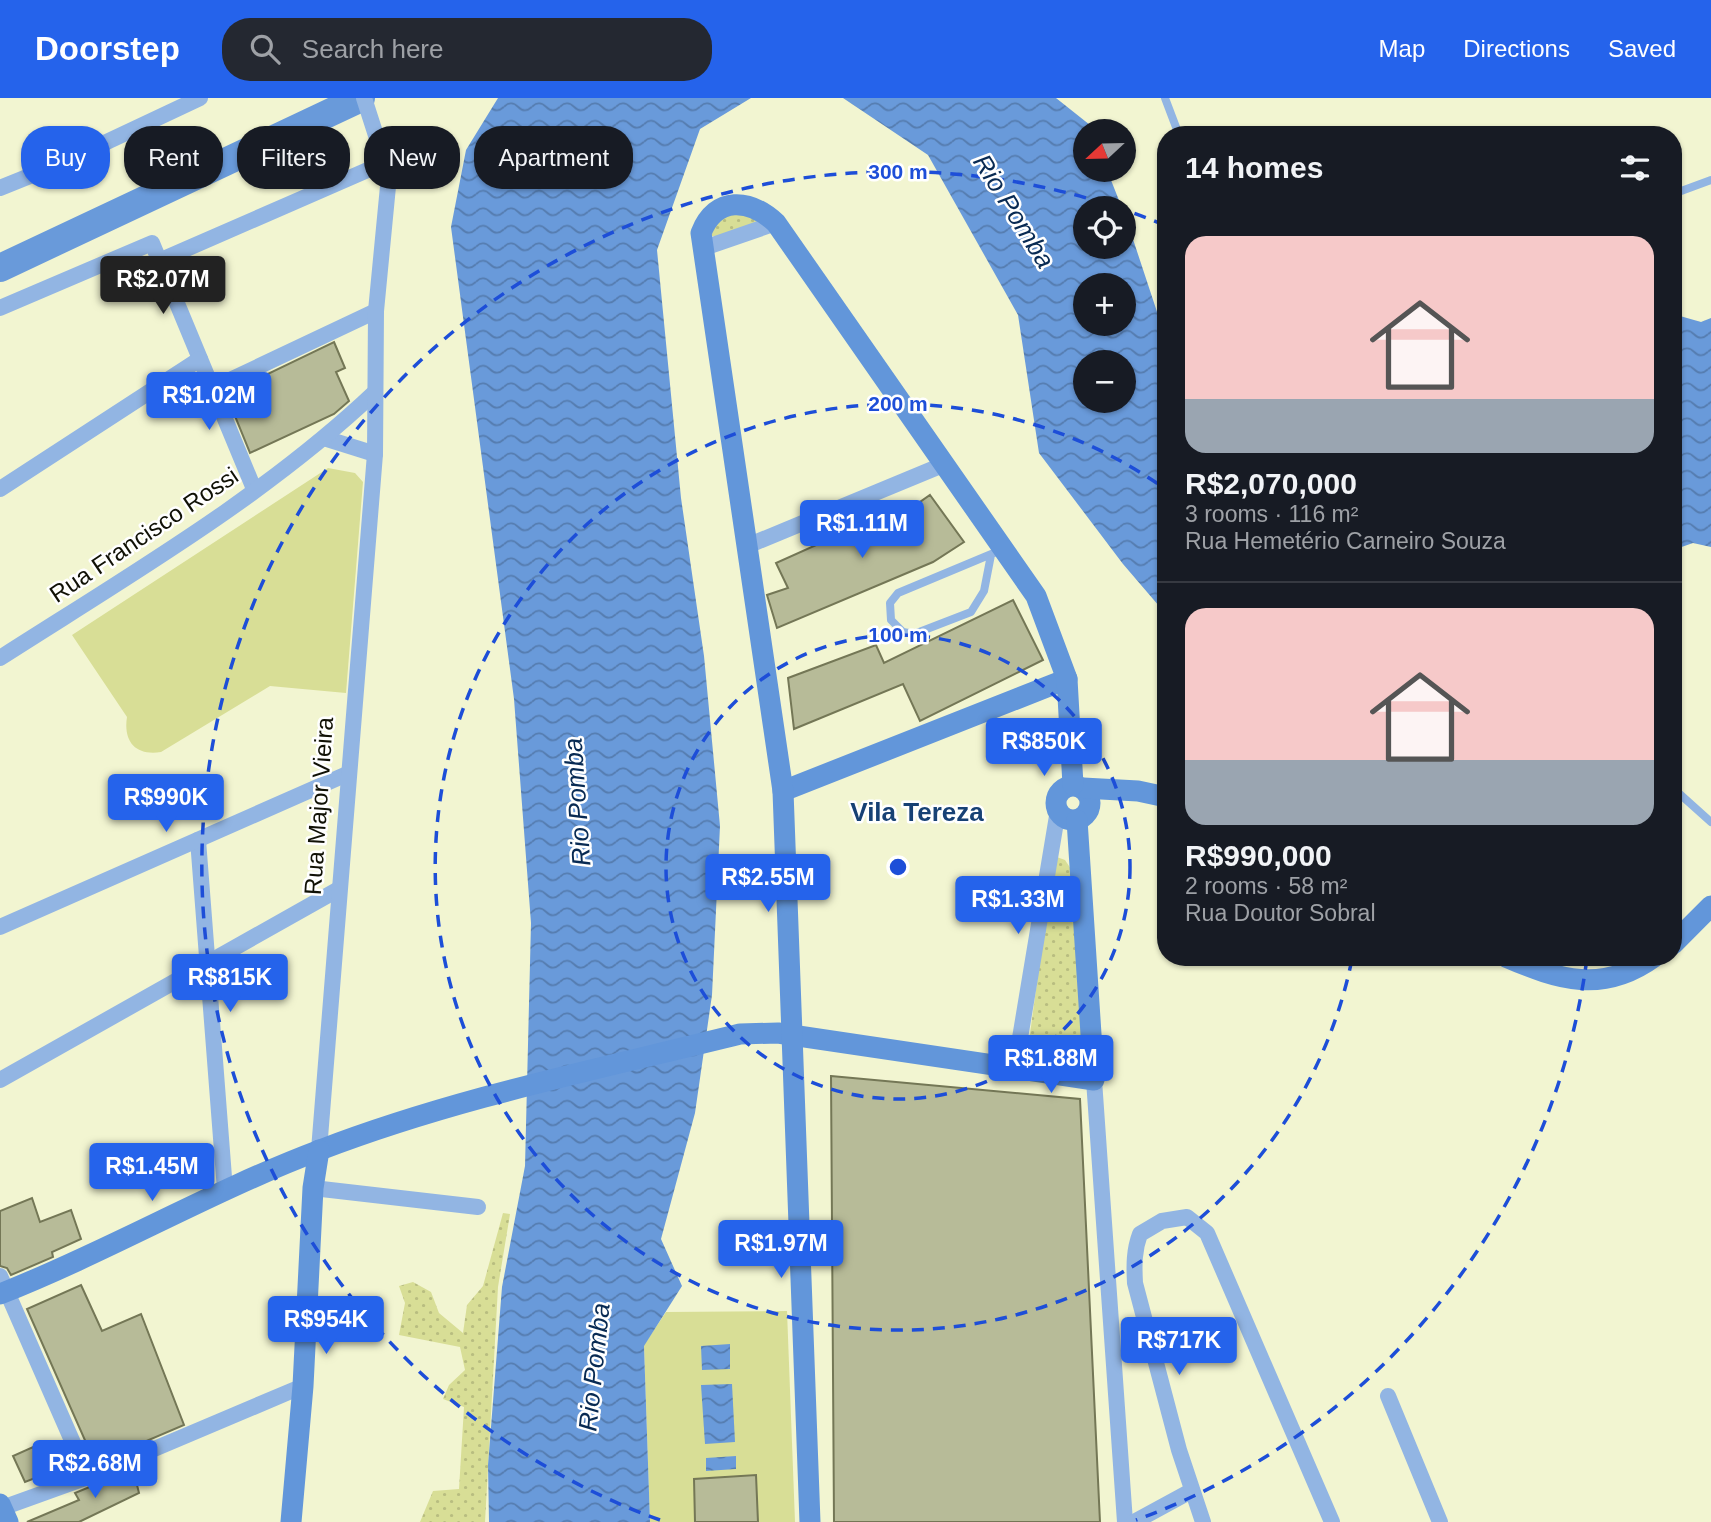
<!DOCTYPE html>
<meta charset="utf-8">
<style>
body{margin:0;font-family:Helvetica,sans-serif;background:#242831;color:#f1f3f6;height:100vh;display:flex;flex-direction:column;font-size:26px;white-space:nowrap}
*{box-sizing:border-box;margin:0}
p{font-size:23px;color:#9ea1a6}
.icon{flex:none;width:38px;height:38px;fill:none;stroke:currentColor;stroke-width:2;stroke-linecap:round;stroke-linejoin:round}
.map{position:relative;flex:1;overflow:hidden}
.sheet{position:absolute;left:1157px;top:28px;width:525px;height:840px;display:flex;flex-direction:column;background:#171b24;border-radius:28px;box-shadow:0 2px 5px #0004}
.sheet>*{flex:none}
.top-card{position:absolute;left:21px;top:28px;width:665px;height:63px;display:flex;gap:14px}
.needle{width:46px;rotate:248deg}
.fabs{position:absolute;left:1073px;top:21px;display:grid;gap:14px}
.fabs a{display:grid;place-items:center;width:63px;height:63px;border-radius:50%;background:#171b24;box-shadow:0 2px 5px #0004;font-size:35px}
.price{position:absolute;translate:-50% -60px;padding:0 16px;border-radius:7px;background:#2563eb;color:#fff;font-size:23px;line-height:46px;filter:drop-shadow(0 2px 4px #0008)}
.price::after{content:'';position:absolute;left:50%;top:42px;width:21px;height:16px;margin-left:-10px;background:inherit;clip-path:polygon(0 0,100% 0,50% 100%)}
.price.active{background:#222;color:#fff}
ul{padding:0;list-style:none}
li{display:grid;align-content:center;gap:14px;height:371px;padding:0 28px}
li+li{border-top:2px solid #363941}
li span{display:grid;place-items:center;height:217px;border-radius:21px;color:#555}
li>.icon{margin-inline-start:auto}
span .icon{width:126px;height:126px;fill:#fffc;stroke-width:1}
li b{font-size:30px}
h2{display:flex;justify-content:space-between;align-items:center;height:84px;padding:0 28px;font-size:30px}
.tag{padding:0 24px;border-radius:28px;background:#171b24;box-shadow:0 2px 5px #0004;font-size:24px;line-height:63px}
.tag.active{background:#2563eb;color:#fff}
header{display:flex;align-items:center;gap:42px;box-sizing:border-box;height:98px;padding:0 35px;background:#2563eb;color:#fff}
header strong{font-size:33px}
nav{display:flex;gap:38px;margin-inline-start:auto;font-size:24px}
.search{width:490px;height:63px;background:#242831;display:flex;align-items:center;gap:18px;box-sizing:border-box;padding:0 24px;border-radius:28px;color:#9ea1a6;font-size:26px}
.map>svg:first-child{display:block}
.green{fill:url(#green-dots)}
.pitch{fill:#d8de96}
.water{fill:url(#water-waves);fill-rule:evenodd}
.lines{fill:none;stroke-linecap:round;stroke-linejoin:round}
.river{stroke:#699ada;stroke-width:28}
.building{fill:#b7bb98;stroke:#747756;stroke-width:2}
.lane{stroke:#92b5e3;stroke-width:8}
.street{stroke:#92b5e3;stroke-width:16}
.secondary{stroke:#6296da;stroke-width:21}
.ring{fill:none;stroke:#1d4ed8;stroke-width:3.5;stroke-dasharray:12 9}
.labels{text-anchor:middle;stroke-width:5;stroke-linejoin:round;paint-order:stroke}
.street-label{font-size:24px;fill:#101105;stroke:#fff}
.water-label{font-size:26px;font-style:italic;fill:#082a53;stroke:#fff}
.neighbourhood-label{font-size:26px;font-weight:bold;fill:#174174;stroke:#fff}
.centre{fill:#1d4ed8;stroke:#fff;stroke-width:3.5}
.ring-label{font-size:21px;text-anchor:middle;font-weight:bold;fill:#1d4ed8;stroke:#fff;stroke-width:5;stroke-linejoin:round;paint-order:stroke}
</style>
<header>
<strong>Doorstep</strong>
<div class="search"><svg class="icon" aria-label="search" viewBox="0 0 24 24"><circle cx="10" cy="10" r="6"/><path d="M15 15l6 6"/></svg>Search here</div>
<nav><a>Map</a><a>Directions</a><a>Saved</a></nav>
</header>
<div class="map">
<svg width="1711" height="1424" viewBox="0 0 1711 1424">
<defs>
<pattern id="green-dots" width="8" height="8" patternUnits="userSpaceOnUse" patternTransform="scale(1.75)"><rect width="8" height="8" fill="#d8de96"/><path d="M2 2h.1M6 6h.1" fill="none" stroke="#b8bd80" stroke-width="1.8" stroke-linecap="round"/></pattern>
<pattern id="water-waves" width="16" height="10" patternUnits="userSpaceOnUse" patternTransform="scale(1.75)"><rect width="16" height="10" fill="#699ada"/><path d="M0 5q4-4 8 0t8 0" fill="none" stroke="#557caf"/></pattern>
</defs>
<rect width="100%" height="100%" fill="#f2f5d1"/>
<g class="green">
<polygon points="727,111 768,125 725,138 711,138 714,118"/>
<polygon points="1054,758 1065,762 1073,774 1086,971 1027,958"/>
<polygon points="503,1115 510,1116 498,1189 485,1424 420,1424 433,1393 459,1391 464,1309 443,1301 449,1287 465,1272 460,1249 399,1237 405,1205 399,1188 413,1184 431,1194 439,1215 463,1235 467,1207 483,1188"/>
</g>
<g class="pitch">
<path d="M328 370 355 375 363 384 346 595 270 588 161 654C136 658 123 644 127 619L72 537Z"/>
<polygon points="787,1213 795,1424 650,1424 644,1247 666,1214"/>
</g>
<g class="water">
<polygon points="498,0 751,0 700,31 657,152 681,400 704,558 720,728 712,897 695,1015 661,1141 682,1188 644,1248 650,1424 489,1424 488,1367 502,1189 525,1068 531,825 514,601 451,129 466,52"/>
<path d="M843 0H1056L1090 27 1092 33H1085V72H1107L1122 110H1085V149H1124V114L1165 238V515L1123 466 1039 355 1018 217 928 57ZM1124 187V226H1085V187ZM1085 264H1124V303H1085Z"/>
<polygon points="1673,216 1701,224 1711,220 1711,449 1693,445 1673,452"/>
<polygon points="730,1246 730,1271 702,1272 701,1248"/>
<polygon points="732,1286 735,1344 705,1346 701,1287"/>
<polygon points="736,1358 736,1371 706,1373 706,1360"/>
</g>
<g class="lines">
<polyline class="river" points="0,170 361,0"/>
</g>
<g class="building">
<polygon points="334,244 345,270 336,274 349,303 334,316 250,355 226,296"/>
<polygon points="930,397 964,444 933,464 777,530 767,497 788,490 776,465 894,412 897,420"/>
<polygon points="1013,502 1043,562 920,623 903,586 794,631 788,580 876,547 884,565"/>
<polygon points="831,978 1080,1001 1100,1424 834,1424"/>
<polygon points="32,1100 40,1124 71,1112 81,1141 52,1154 53,1159 11,1177 7,1170 0,1168 0,1113"/>
<polygon points="81,1187 102,1233 141,1216 184,1327 95,1365 27,1211"/>
<polygon points="33,1349 43,1377 25,1384 13,1358"/>
<polygon points="133,1371 139,1395 79,1424 27,1424 79,1402 75,1395"/>
<polygon points="756,1377 758,1424 695,1424 694,1381"/>
</g>
<g class="lines">
<g class="lane">
<polyline points="1165,0 1179,37"/>
<polyline points="1673,96 1711,82"/>
<polyline points="991,457 984,493 971,514 914,536 903,534 891,522 890,505 898,495 1001,452"/>
<polyline points="1673,690 1711,724"/>
</g>
<g class="street">
<polyline points="0,90 62,65 200,0"/>
<polyline points="704,150 776,125"/>
<polyline points="161,162 386,64"/>
<polyline points="0,210 152,145 254,391"/>
<polyline points="211,291 376,213"/>
<polyline points="324,340 375,356"/>
<polyline points="0,391 200,261"/>
<polyline points="747,448 945,366"/>
<path d="M0 560C128 478 264 399 375 294"/>
<polyline points="198,742 225,1092"/>
<polyline points="0,829 347,676"/>
<polyline points="1015,970 1058,712"/>
<polyline points="0,982 339,791"/>
<polyline points="1094,982 1125,1424"/>
<polyline points="319,1052 375,356 376,213 389,78 364,0"/>
<polyline points="313,1090 478,1109"/>
<polyline points="0,1178 88,1379"/>
<polyline points="1388,1298 1440,1424"/>
<polyline points="2,1410 88,1379 303,1288"/>
<polyline points="1134,1424 1191,1393"/>
<path d="M1203 1424 1179 1352 1135 1185C1134 1167 1134 1152 1140 1136L1162 1123 1187 1119 1207 1135 1332 1424"/>
</g>
<g class="secondary">
<circle cx="1073" cy="705" r="17"/>
<polyline points="1083,690 1138,693 1166,699"/>
<polyline points="783,693 1067,581"/>
<polyline points="1673,846 1711,808"/>
<path d="M1506 859C1559 882 1603 896 1654 859"/>
<path d="M0 1196C109 1153 211 1093 320 1052 455 1000 599 971 740 936L778 935 1094 982 1077 722"/>
<polyline points="0,1406 8,1424"/>
<polyline points="291,1424 303,1288 313,1090 319,1052"/>
<path d="M810 1424 783 693 701 135C716 97 750 101 776 125L1036 498 1067 581 1073 687"/>
</g>
</g>
<g class="ring">
<circle cx="898" cy="769" r="232"/>
<path d="M1352 861A463 463 0 1 1 1164 390"/>
<path d="M1587 860A695 695 0 0 1 1136 1422M660 1422A695 695 0 1 1 1164 127"/>
</g>
<g class="labels">
<g class="street-label">
<text transform="translate(144 437) rotate(-34)" y="8">Rua Francisco Rossi</text>
<text transform="translate(319 708) rotate(-86)" y="8">Rua Major Vieira</text>
</g>
<g class="water-label">
<text transform="translate(1014 113) rotate(58)" y="9">Rio Pomba</text>
<text transform="translate(577 704) rotate(-94)" y="9">Rio Pomba</text>
<text transform="translate(594 1269) rotate(-84)" y="9">Rio Pomba</text>
</g>
<g class="neighbourhood-label">
<text x="917" y="723">Vila Tereza</text>
</g>
</g>
<circle cx="898" cy="769" r="10" class="centre"/>
<g class="ring-label">
<text x="898" y="81">300 m</text>
<text x="898" y="313">200 m</text>
<text x="898" y="544">100 m</text>
</g>
</svg>
<div class="fabs">
<a><svg class="needle" viewBox="-14 -14 28 28"><path d="M0-13l5 13h-10z" fill="#e53935"/><path d="M0 13l5-13h-10z" fill="#9ea1a6"/></svg></a>
<a><svg class="icon" aria-label="locate" viewBox="0 0 24 24"><circle cx="12" cy="12" r="6"/><path d="M12 2v4M12 18v4M2 12h4M18 12h4"/></svg></a>
<a>+</a>
<a>−</a>
</div>
<b class="price active" style="left:163px;top:218px">R$2.07M</b>
<b class="price" style="left:209px;top:334px">R$1.02M</b>
<b class="price" style="left:862px;top:462px">R$1.11M</b>
<b class="price" style="left:1044px;top:680px">R$850K</b>
<b class="price" style="left:166px;top:736px">R$990K</b>
<b class="price" style="left:768px;top:816px">R$2.55M</b>
<b class="price" style="left:1018px;top:838px">R$1.33M</b>
<b class="price" style="left:230px;top:916px">R$815K</b>
<b class="price" style="left:1051px;top:997px">R$1.88M</b>
<b class="price" style="left:152px;top:1105px">R$1.45M</b>
<b class="price" style="left:781px;top:1182px">R$1.97M</b>
<b class="price" style="left:326px;top:1258px">R$954K</b>
<b class="price" style="left:1179px;top:1279px">R$717K</b>
<b class="price" style="left:95px;top:1402px">R$2.68M</b>
<div class="top-card">
<a class="tag active">Buy</a>
<a class="tag">Rent</a>
<a class="tag">Filters</a>
<a class="tag">New</a>
<a class="tag">Apartment</a>
</div>
<section class="sheet">
<h2>14 homes<svg class="icon" aria-label="filters" viewBox="0 0 24 24"><path d="M4 7h16M4 17h16"/><circle cx="9" cy="7" r="2"/><circle cx="15" cy="17" r="2"/></svg></h2>
<ul>
<li><span style="background:linear-gradient(#f6c9c9 75%,#9aa5b1 0)"><svg class="icon" aria-label="home" viewBox="0 0 24 24"><path d="M3 11l9-7 9 7M6 9v11h12V9"/></svg></span><div><b>R$2,070,000</b><p>3 rooms · 116 m²</p><p>Rua Hemetério Carneiro Souza</p></div></li>
<li><span style="background:linear-gradient(#f6c9c9 70%,#9aa5b1 0)"><svg class="icon" aria-label="home" viewBox="0 0 24 24"><path d="M3 11l9-7 9 7M6 9v11h12V9"/></svg></span><div><b>R$990,000</b><p>2 rooms · 58 m²</p><p>Rua Doutor Sobral</p></div></li>
</ul>
</section>
</div>
